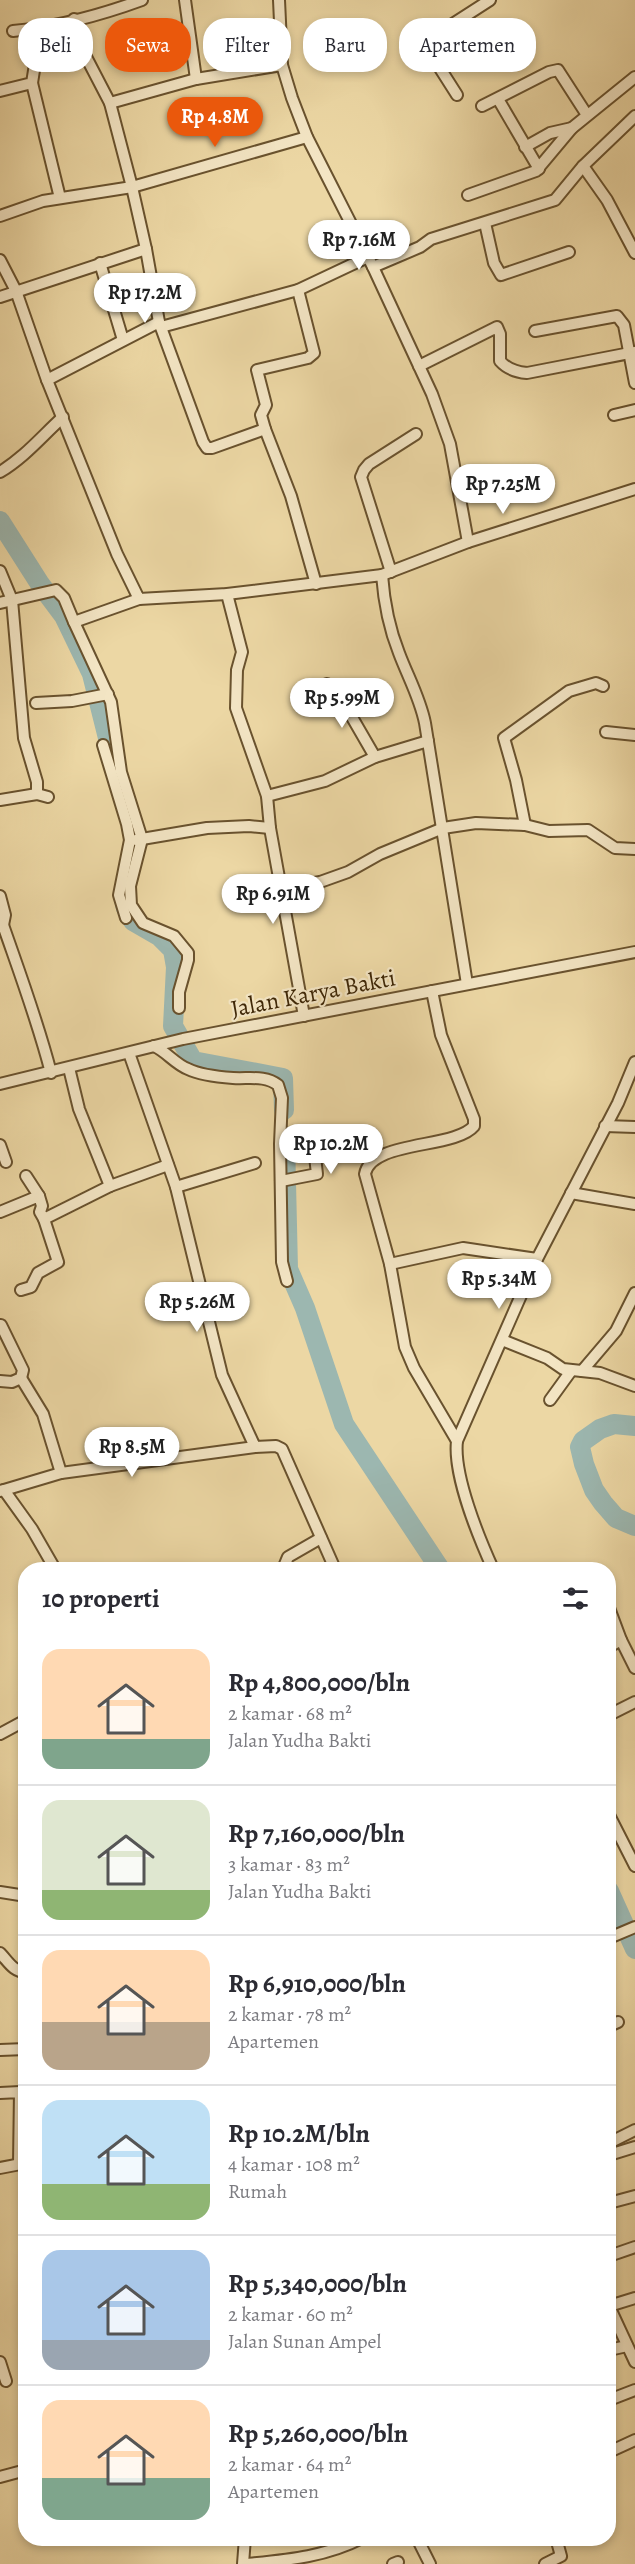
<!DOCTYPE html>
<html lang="id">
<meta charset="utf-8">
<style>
body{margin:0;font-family:Alegreya,serif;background:#f7f7f7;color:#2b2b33;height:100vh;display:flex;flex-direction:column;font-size:22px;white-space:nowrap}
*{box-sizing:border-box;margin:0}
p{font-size:20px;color:#7c7c81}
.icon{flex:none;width:33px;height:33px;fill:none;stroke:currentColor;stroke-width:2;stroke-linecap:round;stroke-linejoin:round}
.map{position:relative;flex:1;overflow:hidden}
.drawer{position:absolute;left:18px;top:1562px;width:598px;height:984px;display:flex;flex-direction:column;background:#fff;border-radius:24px;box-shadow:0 3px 9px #0003}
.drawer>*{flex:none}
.banner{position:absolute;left:18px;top:18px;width:600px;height:54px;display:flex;gap:12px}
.price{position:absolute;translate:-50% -51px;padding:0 14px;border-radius:21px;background:#fff;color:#222;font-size:20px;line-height:39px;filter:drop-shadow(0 2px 3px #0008)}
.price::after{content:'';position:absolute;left:50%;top:36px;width:18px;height:14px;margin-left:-9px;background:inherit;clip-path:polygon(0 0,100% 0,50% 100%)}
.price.active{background:#ea580c;color:#fff}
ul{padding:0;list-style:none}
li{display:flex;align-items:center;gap:18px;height:150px;padding:0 24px}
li+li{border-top:2px solid #e1e1e2}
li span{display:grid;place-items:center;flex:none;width:168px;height:120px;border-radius:18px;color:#555}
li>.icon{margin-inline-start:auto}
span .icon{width:72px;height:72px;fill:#fffc;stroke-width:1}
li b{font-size:26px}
h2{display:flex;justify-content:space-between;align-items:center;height:72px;padding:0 24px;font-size:26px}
.pill{padding:0 21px;border-radius:24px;background:#fff;box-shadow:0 3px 9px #0003;font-size:21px;line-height:54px}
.pill.active{background:#ea580c;color:#fff}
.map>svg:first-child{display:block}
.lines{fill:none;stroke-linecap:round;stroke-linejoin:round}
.river{stroke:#9cb7b0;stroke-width:20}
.minor-casing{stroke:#69522e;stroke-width:14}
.minor{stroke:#f3e5c4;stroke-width:10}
.labels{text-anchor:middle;stroke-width:4.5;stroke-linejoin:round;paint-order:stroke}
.street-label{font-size:24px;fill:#3d2606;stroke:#f3e5c4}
</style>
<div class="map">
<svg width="635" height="2564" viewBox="0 0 635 2564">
<rect width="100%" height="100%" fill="#ecd7a4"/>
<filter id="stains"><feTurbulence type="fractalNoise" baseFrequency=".00333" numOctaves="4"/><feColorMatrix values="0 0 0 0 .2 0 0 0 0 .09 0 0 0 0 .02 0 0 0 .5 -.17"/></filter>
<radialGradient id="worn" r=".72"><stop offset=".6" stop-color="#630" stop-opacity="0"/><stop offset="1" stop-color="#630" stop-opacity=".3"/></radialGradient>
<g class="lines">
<g class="river">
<polyline points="0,521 40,584 64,616 92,674 119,782"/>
<polyline points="123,895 126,908 133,921 159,936 173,950 176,967 173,1026 193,1061 283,1078 284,1110"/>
<polyline points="285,1139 288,1269 305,1308 344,1424 440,1569"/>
<polyline points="635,1426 614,1424 600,1429 583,1441 580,1447 584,1464 594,1490 603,1503 616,1518 635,1526"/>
<polyline points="609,1891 635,1949"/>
</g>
<defs>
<g id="minor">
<polyline points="185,0 196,79"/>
<polyline points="279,0 282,65 292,98 307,137 373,267 432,394 450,444 468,542"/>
<polyline points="74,19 84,53 110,103 132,187 307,137"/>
<path d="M13 31C56 27 101 15 142 0"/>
<polyline points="32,83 60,198"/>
<polyline points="0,91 32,83 35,64 33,29"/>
<polyline points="457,95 429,51 428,43 431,38 490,0"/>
<polyline points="498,99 539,169"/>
<polyline points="110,103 196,79 282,65"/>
<polyline points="482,106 549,72 558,70 587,115"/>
<polyline points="525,147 550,133 572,128"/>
<polyline points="583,166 607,200 635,253"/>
<polyline points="468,195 536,171 572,128 635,77"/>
<polyline points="0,216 43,201 132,187 146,249 159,322 203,442 207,448 212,448 265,429 291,496 316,584"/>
<polyline points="485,223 494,263 501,275 569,252"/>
<path d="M0 260 16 291 47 380 117 554 139 599 227 594 382 575C384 602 389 628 399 653 408 677 420 698 425 723L467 984"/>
<polyline points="100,263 123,340"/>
<polyline points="373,267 420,247 431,239 555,200 583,166 635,116"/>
<polyline points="0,297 146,249"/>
<polyline points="161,327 298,290 368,257"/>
<polyline points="535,331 617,316 624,325 635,383"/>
<path d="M419 366 497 327 500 334V361C507 369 516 372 527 373L635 352"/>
<polyline points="47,380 159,322"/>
<polyline points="614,415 635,410"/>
<polyline points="265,429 261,415 266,405 257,370 308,358 314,353 298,290"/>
<path d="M0 472C25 457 42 436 63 417"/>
<polyline points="0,571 12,600 24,738 37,782 37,794"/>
<polyline points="391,572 361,477 364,470 369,464 416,434"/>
<polyline points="382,575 468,542 635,489"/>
<polyline points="227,594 242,652 237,670 236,708 267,796 270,828 304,1016"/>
<polyline points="0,603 56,590 64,598 74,622 139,599"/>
<polyline points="74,622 111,702 121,772 142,839 130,886 131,905 143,923 174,936 188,953 188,960 179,992 179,1008"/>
<polyline points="327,684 338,693 375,757"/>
<polyline points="36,703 72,701 108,694"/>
<polyline points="606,732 635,735"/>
<polyline points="103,745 127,824 130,840 119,895 126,918"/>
<polyline points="267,796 325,781 375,757 428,741"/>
<polyline points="0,800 37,794 48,797"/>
<polyline points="525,825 516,780 504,738 569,691 596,683 603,686"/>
<polyline points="136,840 207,828 249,826 270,828"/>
<polyline points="282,889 320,882 348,872 380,854 443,828 476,823 525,825 549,831 588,830 615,848 635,849"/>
<polyline points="0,896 5,915 3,925"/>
<path d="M0 927 3 925C20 974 38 1022 51 1073"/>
<path d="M432 991 441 1035 474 1119V1126C455 1149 371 1140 365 1174L390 1264 405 1347 414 1368 457 1441"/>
<path d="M154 1046C167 1052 175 1064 188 1069 200 1075 219 1077 233 1078 249 1079 265 1075 278 1085L282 1098 280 1144 282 1262 287 1281"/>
<polyline points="129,1053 176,1187 222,1375 255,1447 276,1446 282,1449 335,1569"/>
<polyline points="69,1068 79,1109 110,1186"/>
<polyline points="0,1084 183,1039 635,952"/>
<polyline points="605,1126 635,1127"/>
<polyline points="365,1135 371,1161"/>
<polyline points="0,1145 6,1162"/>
<polyline points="26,1176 39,1196"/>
<polyline points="281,1181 317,1174 313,1139"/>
<polyline points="176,1187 255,1163"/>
<polyline points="571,1193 635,1204"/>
<polyline points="0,1212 39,1196 42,1206 40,1212 44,1219 110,1186 168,1165"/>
<polyline points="390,1264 463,1248 537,1259"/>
<polyline points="21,1290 31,1287 38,1273 58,1262 44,1219"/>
<polyline points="502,1340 547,1358 563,1369 600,1373 635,1386"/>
<polyline points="582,1371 616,1331 635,1293"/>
<polyline points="21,1378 43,1414 61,1473"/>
<polyline points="0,1381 12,1382 21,1378 23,1370 1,1325"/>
<polyline points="550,1400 571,1371"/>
<polyline points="4,1490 61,1473 255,1447"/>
<polyline points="0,1491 4,1490 32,1529 55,1569"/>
<polyline points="283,1569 288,1557 321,1538"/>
<path d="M493 1569C479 1538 453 1475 457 1441L537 1259 618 1103 635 1062"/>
<polyline points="609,1608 621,1640 609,1647"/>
<polyline points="621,1640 635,1668"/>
<polyline points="609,1715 635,1702"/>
<polyline points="0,1734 26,1720"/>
<polyline points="609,1815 635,1866"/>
<polyline points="0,1892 26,1896"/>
<polyline points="609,1938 635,1927"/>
<path d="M0 1953C8 1961 13 1972 26 1972"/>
<polyline points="609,2026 618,2022"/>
<polyline points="0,2050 26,2049"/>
<polyline points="0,2093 20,2092 19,2164"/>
<polyline points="609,2143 635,2130"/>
<polyline points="609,2155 635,2147"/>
<polyline points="0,2168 26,2163"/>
<polyline points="609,2203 635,2196"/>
<polyline points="609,2256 635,2247"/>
<polyline points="609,2306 635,2362"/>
<polyline points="609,2306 635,2298"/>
<polyline points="609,2350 627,2346"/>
<polyline points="0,2362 6,2381"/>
<polyline points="609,2400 635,2390"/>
<polyline points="609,2452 635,2440"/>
<polyline points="0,2477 26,2470"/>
<polyline points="417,2538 430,2564"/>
<polyline points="243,2564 245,2538"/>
<path d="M247 2564C287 2560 325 2557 362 2538"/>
<polyline points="393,2564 398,2562"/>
<polyline points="545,2564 561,2556 556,2538"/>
</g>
</defs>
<use href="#minor" class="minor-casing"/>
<use href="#minor" class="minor"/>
</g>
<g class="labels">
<g class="street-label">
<text transform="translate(313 993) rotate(-11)" y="8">Jalan Karya Bakti</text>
</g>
</g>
<rect width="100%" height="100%" filter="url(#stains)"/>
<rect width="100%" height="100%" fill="url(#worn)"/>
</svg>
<b class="price active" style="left:215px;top:148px">Rp 4.8M</b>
<b class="price" style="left:359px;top:271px">Rp 7.16M</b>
<b class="price" style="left:145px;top:324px">Rp 17.2M</b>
<b class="price" style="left:503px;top:515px">Rp 7.25M</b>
<b class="price" style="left:342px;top:729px">Rp 5.99M</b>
<b class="price" style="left:273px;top:925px">Rp 6.91M</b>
<b class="price" style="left:331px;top:1175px">Rp 10.2M</b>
<b class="price" style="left:499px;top:1310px">Rp 5.34M</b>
<b class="price" style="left:197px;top:1333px">Rp 5.26M</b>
<b class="price" style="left:132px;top:1478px">Rp 8.5M</b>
<div class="banner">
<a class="pill">Beli</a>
<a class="pill active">Sewa</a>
<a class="pill">Filter</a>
<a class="pill">Baru</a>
<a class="pill">Apartemen</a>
</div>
<section class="drawer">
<h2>10 properti<svg class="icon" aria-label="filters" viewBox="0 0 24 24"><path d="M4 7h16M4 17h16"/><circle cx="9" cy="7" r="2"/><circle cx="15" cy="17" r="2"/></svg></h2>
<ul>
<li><span style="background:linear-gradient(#ffd9b3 75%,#7fa58c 0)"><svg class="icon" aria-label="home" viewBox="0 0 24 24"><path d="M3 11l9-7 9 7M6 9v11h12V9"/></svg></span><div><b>Rp 4,800,000/bln</b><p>2 kamar · 68 m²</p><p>Jalan Yudha Bakti</p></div></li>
<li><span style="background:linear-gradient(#dfe7d0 75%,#8fb573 0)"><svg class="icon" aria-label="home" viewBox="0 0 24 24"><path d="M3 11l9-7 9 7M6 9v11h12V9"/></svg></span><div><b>Rp 7,160,000/bln</b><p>3 kamar · 83 m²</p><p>Jalan Yudha Bakti</p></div></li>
<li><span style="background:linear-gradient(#ffd9b3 60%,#b9a48a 0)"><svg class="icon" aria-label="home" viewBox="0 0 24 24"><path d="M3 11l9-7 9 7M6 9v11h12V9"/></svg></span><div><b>Rp 6,910,000/bln</b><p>2 kamar · 78 m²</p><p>Apartemen</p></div></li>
<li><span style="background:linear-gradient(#bfe0f5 70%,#8fb573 0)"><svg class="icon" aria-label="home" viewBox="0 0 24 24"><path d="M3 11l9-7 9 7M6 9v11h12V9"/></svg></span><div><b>Rp 10.2M/bln</b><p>4 kamar · 108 m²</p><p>Rumah</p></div></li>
<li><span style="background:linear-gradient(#a9c7e8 75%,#9aa5b1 0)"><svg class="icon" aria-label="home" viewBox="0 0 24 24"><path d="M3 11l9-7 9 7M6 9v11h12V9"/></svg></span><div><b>Rp 5,340,000/bln</b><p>2 kamar · 60 m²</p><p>Jalan Sunan Ampel</p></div></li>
<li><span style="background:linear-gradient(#ffd9b3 65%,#7fa58c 0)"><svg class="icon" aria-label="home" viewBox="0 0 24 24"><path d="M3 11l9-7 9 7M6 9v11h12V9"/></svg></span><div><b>Rp 5,260,000/bln</b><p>2 kamar · 64 m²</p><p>Apartemen</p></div></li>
</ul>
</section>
</div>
